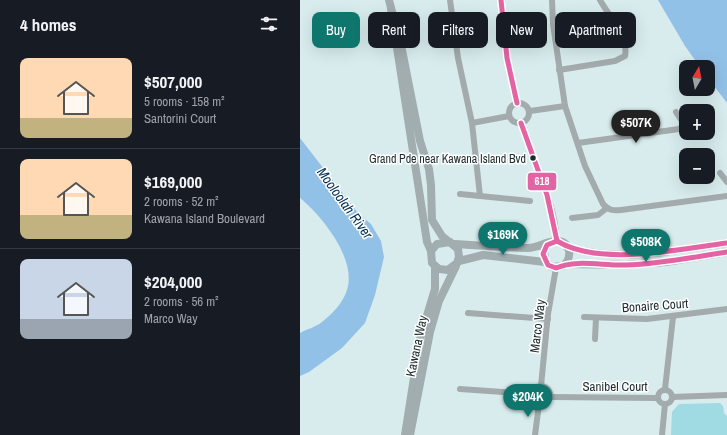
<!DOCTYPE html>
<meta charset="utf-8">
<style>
body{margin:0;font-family:"Archivo Narrow",sans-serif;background:#242831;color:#f1f3f6;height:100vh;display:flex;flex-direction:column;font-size:15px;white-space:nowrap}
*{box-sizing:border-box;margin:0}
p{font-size:13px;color:#9ea1a6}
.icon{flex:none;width:22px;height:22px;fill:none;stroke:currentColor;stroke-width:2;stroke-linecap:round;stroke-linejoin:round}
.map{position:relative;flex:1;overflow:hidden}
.details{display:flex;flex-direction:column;background:#171b24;width:300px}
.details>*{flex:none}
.hud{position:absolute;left:12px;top:12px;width:355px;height:36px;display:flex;gap:8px}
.needle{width:26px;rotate:10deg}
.fabs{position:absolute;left:379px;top:60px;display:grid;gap:8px}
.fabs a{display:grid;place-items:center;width:36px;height:36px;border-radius:8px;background:#171b24;box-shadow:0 4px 16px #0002;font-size:20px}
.price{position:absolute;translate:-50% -34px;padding:0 9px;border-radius:14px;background:#0f766e;color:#fff;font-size:13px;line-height:26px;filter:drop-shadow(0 1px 2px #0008)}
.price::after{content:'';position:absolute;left:50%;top:24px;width:12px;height:9px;margin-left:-6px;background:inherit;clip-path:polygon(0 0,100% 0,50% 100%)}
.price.active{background:#222;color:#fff}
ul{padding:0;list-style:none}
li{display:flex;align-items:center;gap:12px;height:100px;padding:0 20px}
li+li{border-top:1px solid #363941}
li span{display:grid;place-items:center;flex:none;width:112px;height:80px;border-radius:8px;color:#555}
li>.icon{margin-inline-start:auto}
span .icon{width:48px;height:48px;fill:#fffc;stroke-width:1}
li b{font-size:17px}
h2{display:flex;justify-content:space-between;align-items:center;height:48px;padding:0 20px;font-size:17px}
.pill{padding:0 14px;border-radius:8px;background:#171b24;box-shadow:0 4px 16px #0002;font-size:14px;line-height:36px}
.pill.active{background:#0f766e;color:#fff}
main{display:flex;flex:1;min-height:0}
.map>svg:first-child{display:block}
.green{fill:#a0dae2}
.water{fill:#92c1e8}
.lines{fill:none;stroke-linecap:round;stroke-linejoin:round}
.minor{stroke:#a3abad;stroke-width:6}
.major{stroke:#a2adb0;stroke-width:8}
.bus-1-casing{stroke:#fff;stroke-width:8}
.bus-1{stroke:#e463a4;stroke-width:5}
.bus-dot{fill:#1d2b2d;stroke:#fff;stroke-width:1.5}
.labels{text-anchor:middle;stroke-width:3;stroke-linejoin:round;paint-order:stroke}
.bus-label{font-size:12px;fill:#1d2b2d;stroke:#fff;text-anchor:end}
.street-label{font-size:13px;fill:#1d2b2d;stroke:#fff}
.water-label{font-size:14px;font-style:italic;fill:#002e52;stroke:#fff}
.line-badge{stroke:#fff;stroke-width:1.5}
.badge-label{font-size:11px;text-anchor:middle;font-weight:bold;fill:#fff}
</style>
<main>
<section class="details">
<h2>4 homes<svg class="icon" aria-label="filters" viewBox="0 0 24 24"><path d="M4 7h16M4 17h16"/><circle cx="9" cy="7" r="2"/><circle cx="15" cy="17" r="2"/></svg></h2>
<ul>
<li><span style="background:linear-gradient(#ffd9b3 75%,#c2b280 0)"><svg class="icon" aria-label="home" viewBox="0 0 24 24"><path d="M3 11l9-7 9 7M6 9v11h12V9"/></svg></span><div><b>$507,000</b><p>5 rooms · 158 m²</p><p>Santorini Court</p></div></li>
<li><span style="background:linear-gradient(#ffd9b3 70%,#c2b280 0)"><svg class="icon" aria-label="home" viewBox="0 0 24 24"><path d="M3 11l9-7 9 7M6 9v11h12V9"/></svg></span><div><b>$169,000</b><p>2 rooms · 52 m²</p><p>Kawana Island Boulevard</p></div></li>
<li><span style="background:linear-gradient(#c9d6e8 75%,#9aa5b1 0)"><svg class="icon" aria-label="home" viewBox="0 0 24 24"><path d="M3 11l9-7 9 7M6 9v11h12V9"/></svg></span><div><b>$204,000</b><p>2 rooms · 56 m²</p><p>Marco Way</p></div></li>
</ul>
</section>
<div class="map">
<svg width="427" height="435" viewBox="0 0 427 435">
<rect width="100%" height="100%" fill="#d8ecee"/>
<polygon class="green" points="420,403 423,406 424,413 427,416 427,435 371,435 372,412 379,404"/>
<g class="water">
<polygon points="358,0 427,0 427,103 408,78 408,67 400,67 385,46"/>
<path d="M0 138 58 213 71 224 81 241 84 257 75 295 65 323 42 348 9 372 0 376V333C7 329 16 327 22 322 32 314 43 303 47 290 57 259 22 216 0 198Z"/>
</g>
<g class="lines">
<g class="minor">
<polyline points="150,0 158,58 172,123 180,196"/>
<polyline points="201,0 207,58 217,103"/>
<path d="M259 70 315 61 325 56C329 38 309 16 300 0"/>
<circle cx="219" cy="113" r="10"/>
<path d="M265 106 285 166 303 204C308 210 313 211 321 210L427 196"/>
<polyline points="230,111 265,106 253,24 252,0"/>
<polyline points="376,112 385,126"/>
<polyline points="172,123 209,116"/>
<path d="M221 123C233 165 254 197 257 241"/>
<polyline points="391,133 393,137"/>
<polyline points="278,143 379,129 384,124"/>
<polyline points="420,173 427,182"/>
<polyline points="160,194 230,201"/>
<polyline points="272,218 298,215 307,208"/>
<polyline points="168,313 248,319"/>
<polyline points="284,317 347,319 427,309"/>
<polyline points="295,339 296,318"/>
<polyline points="241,386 248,314 256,268"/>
<circle cx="241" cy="395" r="9"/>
<polyline points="160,389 232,394"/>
<polyline points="365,389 373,317"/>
<circle cx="365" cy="397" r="7"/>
<polyline points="249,397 357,398"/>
<polyline points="372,397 427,395"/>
<polyline points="235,435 239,404"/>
<polyline points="362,435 365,404"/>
</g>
<g class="major">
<polyline points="89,0 102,50 120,141 129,169 131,185 132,220 142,236 158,249 159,257 157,263 148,270 139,269 132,263 131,251 127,242 91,9"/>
<path d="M154 244C179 245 204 248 228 248 238 248 248 240 258 241 272 242 272 259 263 266L252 267 245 262 244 250 249 243"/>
<path d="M267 247C319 263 375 250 427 243"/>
<polyline points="131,251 137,244 150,242"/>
<polyline points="159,261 183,255 245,262"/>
<polyline points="266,264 326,265 366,262 427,252"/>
<polyline points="105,435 120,339 135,289 135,267"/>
<polyline points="110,435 130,332 139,301 156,266"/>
</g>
<defs>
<g id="bus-1">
<polyline points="201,0 207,58 217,103"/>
<polyline points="221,123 247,195 257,241"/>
<path d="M427 243C378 249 300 267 257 241L247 245 243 254 248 265 256 268C277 259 303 266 326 265 360 264 394 257 427 252"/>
</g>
</defs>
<use href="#bus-1" class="bus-1-casing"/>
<use href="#bus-1" class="bus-1"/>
</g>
<circle class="bus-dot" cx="233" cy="158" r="3.5"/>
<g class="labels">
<g class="bus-label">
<text x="226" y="163">Grand Pde near Kawana Island Bvd</text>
</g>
<g class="street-label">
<text transform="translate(355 305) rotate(-4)" y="5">Bonaire Court</text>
<text transform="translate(237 326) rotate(-83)" y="5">Marco Way</text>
<text transform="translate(116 346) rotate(-78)" y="5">Kawana Way</text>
<text x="315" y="391">Sanibel Court</text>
</g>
<g class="water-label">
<text transform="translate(45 203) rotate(54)" y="5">Mooloolah River</text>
</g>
</g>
<rect class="line-badge" x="227" y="172" width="30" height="19" rx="4" fill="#e463a4"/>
<g class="badge-label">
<text x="242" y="185">618</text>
</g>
</svg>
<div class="fabs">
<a><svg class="needle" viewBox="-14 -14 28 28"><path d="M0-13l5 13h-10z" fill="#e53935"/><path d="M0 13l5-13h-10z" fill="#9ea1a6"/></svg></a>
<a>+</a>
<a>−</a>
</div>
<b class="price active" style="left:336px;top:144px">$507K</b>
<b class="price" style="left:203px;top:256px">$169K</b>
<b class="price" style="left:346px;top:263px">$508K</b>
<b class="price" style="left:228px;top:418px">$204K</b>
<div class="hud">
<a class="pill active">Buy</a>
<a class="pill">Rent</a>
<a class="pill">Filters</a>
<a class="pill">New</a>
<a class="pill">Apartment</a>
</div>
</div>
</main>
